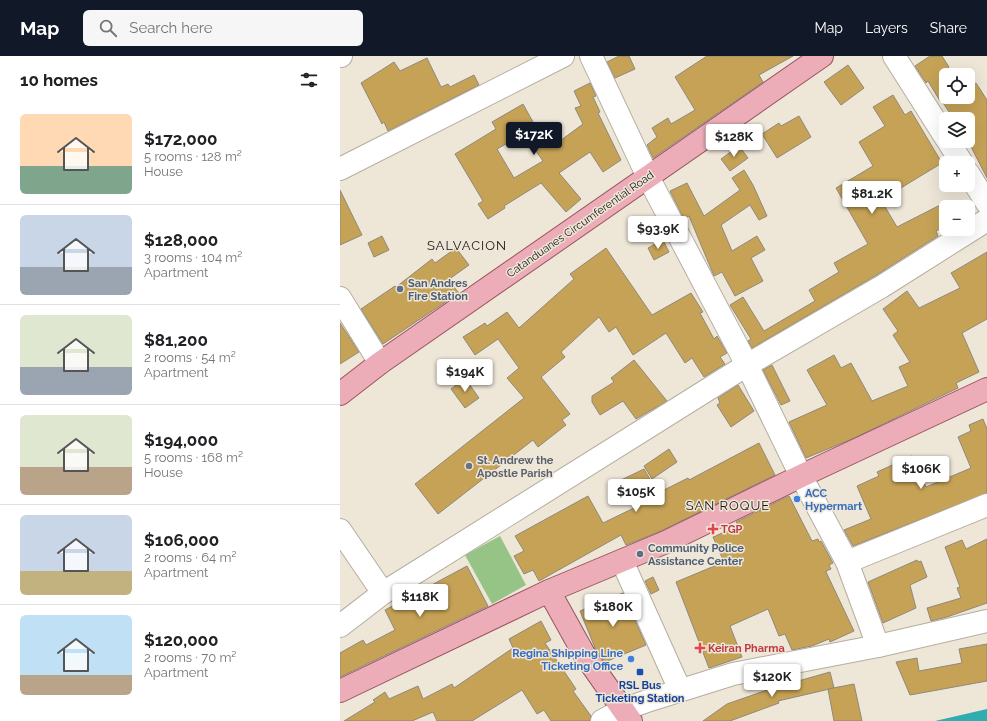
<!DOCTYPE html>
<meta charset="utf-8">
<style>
body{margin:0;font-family:Raleway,sans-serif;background:#f6f6f6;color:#202124;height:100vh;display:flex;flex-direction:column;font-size:15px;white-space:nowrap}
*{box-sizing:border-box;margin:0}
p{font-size:13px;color:#757577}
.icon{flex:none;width:22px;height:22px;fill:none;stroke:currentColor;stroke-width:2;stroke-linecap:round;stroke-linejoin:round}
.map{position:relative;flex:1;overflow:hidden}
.details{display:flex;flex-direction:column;background:#fff;width:340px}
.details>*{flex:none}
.fabs{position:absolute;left:599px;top:12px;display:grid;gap:8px}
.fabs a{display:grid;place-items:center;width:36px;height:36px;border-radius:6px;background:#fff;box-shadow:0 4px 16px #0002;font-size:20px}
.price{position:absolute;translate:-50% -34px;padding:0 9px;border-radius:4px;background:#fff;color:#222;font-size:13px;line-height:26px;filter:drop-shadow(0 1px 2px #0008)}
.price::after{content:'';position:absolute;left:50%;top:24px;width:12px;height:9px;margin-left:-6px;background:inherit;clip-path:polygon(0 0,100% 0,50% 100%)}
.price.active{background:#111827;color:#fff}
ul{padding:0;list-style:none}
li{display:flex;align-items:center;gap:12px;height:100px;padding:0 20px}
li+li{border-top:1px solid #e0e0e0}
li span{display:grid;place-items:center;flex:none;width:112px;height:80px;border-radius:6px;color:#555}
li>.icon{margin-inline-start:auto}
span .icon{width:48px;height:48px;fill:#fffc;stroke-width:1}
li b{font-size:17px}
h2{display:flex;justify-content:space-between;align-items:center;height:48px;padding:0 20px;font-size:17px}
header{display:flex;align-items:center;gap:24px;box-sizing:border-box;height:56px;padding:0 20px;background:#111827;color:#fff}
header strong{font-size:19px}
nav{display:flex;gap:22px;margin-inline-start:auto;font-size:14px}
.search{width:280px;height:36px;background:#f6f6f6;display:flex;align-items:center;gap:10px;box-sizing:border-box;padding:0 14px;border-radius:6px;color:#757577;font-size:15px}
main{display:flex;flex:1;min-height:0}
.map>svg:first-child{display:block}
.green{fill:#96c487}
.water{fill:#31acaf}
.building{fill:#c5a256;stroke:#8f897b;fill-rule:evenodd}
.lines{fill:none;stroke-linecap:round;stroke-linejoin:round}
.minor-casing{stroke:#b5aea0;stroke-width:24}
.major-casing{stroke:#9a545f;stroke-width:24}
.minor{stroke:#fff;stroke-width:22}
.major{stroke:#ecadb8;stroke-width:22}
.service-dot{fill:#5c6f8a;stroke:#eee7d8;stroke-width:1.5}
.worship-dot{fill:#6b7280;stroke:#eee7d8;stroke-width:1.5}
.shop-dot{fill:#3f7fe0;stroke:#eee7d8;stroke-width:1.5}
.health-dot{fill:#e0444e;stroke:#eee7d8;stroke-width:1.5}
.transit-dot{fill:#1a4fb4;stroke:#eee7d8;stroke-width:1.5}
.labels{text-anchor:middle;stroke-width:3;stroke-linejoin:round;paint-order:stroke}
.street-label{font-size:11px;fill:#181611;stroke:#eee7d8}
.service-label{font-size:11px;font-weight:bold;fill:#4e5e75;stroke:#eee7d8;text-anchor:start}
.worship-label{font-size:11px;font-weight:bold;fill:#5b616d;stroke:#eee7d8;text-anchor:start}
.shop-label{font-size:11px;font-weight:bold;fill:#366cbe;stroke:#eee7d8;text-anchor:start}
.health-label{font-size:11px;font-weight:bold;fill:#be3a42;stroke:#eee7d8;text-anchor:start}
.transit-label{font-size:11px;font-weight:bold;fill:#164399;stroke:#eee7d8}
.quarter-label{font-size:13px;letter-spacing:1px;fill:#181611;stroke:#eee7d8}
</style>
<header>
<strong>Map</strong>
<div class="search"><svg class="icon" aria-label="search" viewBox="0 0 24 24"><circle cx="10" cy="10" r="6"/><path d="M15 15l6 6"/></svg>Search here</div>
<nav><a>Map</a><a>Layers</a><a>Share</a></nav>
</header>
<main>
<section class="details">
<h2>10 homes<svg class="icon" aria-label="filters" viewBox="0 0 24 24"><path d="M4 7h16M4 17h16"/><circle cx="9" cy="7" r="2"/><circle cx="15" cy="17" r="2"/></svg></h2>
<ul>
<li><span style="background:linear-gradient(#ffd9b3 65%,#7fa58c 0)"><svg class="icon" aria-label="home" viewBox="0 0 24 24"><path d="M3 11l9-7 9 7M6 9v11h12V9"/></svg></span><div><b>$172,000</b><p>5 rooms · 128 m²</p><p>House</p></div></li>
<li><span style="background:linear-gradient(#c9d6e8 65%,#9aa5b1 0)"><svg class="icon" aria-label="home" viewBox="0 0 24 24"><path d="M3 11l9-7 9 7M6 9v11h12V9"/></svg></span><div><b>$128,000</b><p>3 rooms · 104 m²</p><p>Apartment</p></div></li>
<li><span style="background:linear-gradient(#dfe7d0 65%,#9aa5b1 0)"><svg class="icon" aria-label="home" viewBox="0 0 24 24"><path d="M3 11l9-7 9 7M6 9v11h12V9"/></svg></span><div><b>$81,200</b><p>2 rooms · 54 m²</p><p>Apartment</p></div></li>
<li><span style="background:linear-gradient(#dfe7d0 65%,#b9a48a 0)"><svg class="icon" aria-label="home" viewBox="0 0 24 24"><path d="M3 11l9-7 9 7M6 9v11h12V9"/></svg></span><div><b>$194,000</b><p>5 rooms · 168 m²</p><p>House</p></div></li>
<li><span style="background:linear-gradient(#c9d6e8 70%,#c2b280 0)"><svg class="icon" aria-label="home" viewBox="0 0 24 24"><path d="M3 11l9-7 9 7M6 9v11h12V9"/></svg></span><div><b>$106,000</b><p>2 rooms · 64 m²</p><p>Apartment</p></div></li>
<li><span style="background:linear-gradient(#bfe0f5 75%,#b9a48a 0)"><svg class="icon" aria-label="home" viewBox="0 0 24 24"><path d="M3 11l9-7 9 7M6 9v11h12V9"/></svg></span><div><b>$120,000</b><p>2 rooms · 70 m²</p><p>Apartment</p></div></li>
</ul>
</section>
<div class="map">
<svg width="647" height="665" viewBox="0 0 647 665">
<rect width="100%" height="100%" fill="#eee7d8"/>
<polygon class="green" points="160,480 186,529 152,548 125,499"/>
<polygon class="water" points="647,653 647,665 595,665"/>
<g class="building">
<polygon points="279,0 289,0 295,13 275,22 267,6"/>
<polygon points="367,0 453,0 419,19 423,26 313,102 307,89 317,81 312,72 328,62 331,68 355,54 335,21"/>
<polygon points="590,0 602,0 609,11 605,13 609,19 606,19 606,41 628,41 628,32 636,27 647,44 647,122 628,85 628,63 614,63 601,44 600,45 588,25 586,27 575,10"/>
<polygon points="87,2 101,31 108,28 110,31 134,19 139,29 48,75 44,66 42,68 21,27 54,6 60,15"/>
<polygon points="508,9 524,32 501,49 484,26"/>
<path d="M250 27 256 40 253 41 260 56 258 57 281 104 263 116 250 96 219 117 241 143 226 156 201 127 164 150 165 152 148 163 138 148 143 145 115 98 156 73 152 66 183 48 198 75 200 73 213 90 243 68 235 52 241 50 234 35ZM184 78 203 105 174 122 157 93Z"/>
<polygon points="553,39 565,59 571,55 602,107 541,144 557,171 606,146 606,170 596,175 598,180 535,220 412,292 408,285 411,283 390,249 403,241 424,275 475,245 469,234 499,216 494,207 528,188 496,132 533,110 519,86 545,70 533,51"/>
<polygon points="459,60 471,81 437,102 422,78 439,67 441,70"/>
<polygon points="399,90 408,102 390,115 381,103"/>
<polygon points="404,114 413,129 427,160 419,164 410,149 381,169 392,195 417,180 425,194 411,202 423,225 395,240 382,216 374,220 349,160 344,163 330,135 347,127 364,160 400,134 392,122"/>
<polygon points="0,134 22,179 0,189"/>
<polygon points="42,180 49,194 34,201 28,187"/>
<polygon points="323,184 329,196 314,204 308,192"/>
<polygon points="116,192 129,209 108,224 119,237 43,288 21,253 55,230 56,231 92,203 95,207"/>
<polygon points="266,192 312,259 351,237 363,256 360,257 374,283 377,280 387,297 380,301 385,308 364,321 352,302 345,307 326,277 293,299 276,271 269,276 259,261 221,296 225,301 201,321 230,358 222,364 226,369 198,391 193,384 98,458 75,428 184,342 167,322 179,312 158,283 135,299 123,281 145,267 147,270 167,256 179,272 234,223 230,218"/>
<polygon points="647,196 647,263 622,277 639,316 616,327 618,332 512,383 466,402 449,366 487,349 467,314 494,299 501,312 511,307 532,345 568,330 559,311 570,306 553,279 558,275 543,253 567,235 579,252 620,232 611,217"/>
<polygon points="0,267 19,296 0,308"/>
<polygon points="294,304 327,345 296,363 283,345 260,359 252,346 252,340 274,326 271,322"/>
<polygon points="432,309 450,345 441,349 423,314"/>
<polygon points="125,322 139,342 125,352 111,333"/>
<polygon points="398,329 414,355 391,371 377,349 380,347 378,342"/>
<polygon points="643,363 647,373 647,437 513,490 504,474 531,463 517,430 539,420 537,416 572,400 586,431 631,412 618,381 631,375 629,369"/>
<polygon points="419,387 435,419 321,475 286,489 281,479 199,525 193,514 184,518 174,500 184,495 175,480 248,440 263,467 294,452 281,424 304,413 318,437 348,422 349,424"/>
<polygon points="329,393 337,406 312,423 304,410"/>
<polygon points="449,440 472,485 478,483 479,486 481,485 493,507 489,509 491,513 486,515 487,518 514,575 490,586 489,583 472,590 452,594 445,578 439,580 428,553 390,570 402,601 369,612 336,526 384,506 373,481 398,470 396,466"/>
<polygon points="647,483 647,547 607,561 591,565 587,552 621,542 617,532 620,531 605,491 622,484 626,493"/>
<polygon points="577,504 578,506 581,505 587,521 570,529 576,552 543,567 528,526"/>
<polygon points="127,510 148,550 0,621 0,597 23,584 26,589 55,574 45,554"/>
<polygon points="313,521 319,534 311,538 305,525"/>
<polygon points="283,537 306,589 265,606 255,592 240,555"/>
<polygon points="201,565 211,584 205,587 236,633 233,635 251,660 250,665 211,665 204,654 197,658 182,634 132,665 97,665 93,656 72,665 4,665 35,646 33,644 45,636 49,643 78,630 83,643 112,628 114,632 173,592 169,583"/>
<polygon points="647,588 647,625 570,639 556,606 577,602 579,615 622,607 619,593"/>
<polygon points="490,616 494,632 438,645 439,647 390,665 363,665 387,648 430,633"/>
<polygon points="514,628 522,665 494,665 488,633"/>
</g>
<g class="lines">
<defs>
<g id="minor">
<polyline points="0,0 1,0"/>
<polyline points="251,0 308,121 407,309 461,420 507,506 538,590"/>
<polyline points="554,0 606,82"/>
<polyline points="608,85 622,107"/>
<polyline points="0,113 223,0"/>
<polyline points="628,117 647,147"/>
<polyline points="0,242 40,307"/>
<polyline points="0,474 43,537 407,309 541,231 647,164"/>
<polyline points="282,505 340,634"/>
<polyline points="507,506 647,449"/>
<polyline points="0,570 43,537"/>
<polyline points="262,665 282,654 310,644 393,618 538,590 647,565"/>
</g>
<g id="major">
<polyline points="0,338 40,307 482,0"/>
<polyline points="209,535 244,598 291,665"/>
<polyline points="0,635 209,535 326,486 461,420 647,333"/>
</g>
</defs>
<use href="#minor" class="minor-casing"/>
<use href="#major" class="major-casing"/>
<use href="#minor" class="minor"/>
<use href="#major" class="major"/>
</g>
<g class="service-dot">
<circle cx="60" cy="233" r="4"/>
<circle cx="300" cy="498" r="4"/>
</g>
<circle class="worship-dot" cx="129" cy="410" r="4"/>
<g class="shop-dot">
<circle cx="457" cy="443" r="4"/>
<circle cx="291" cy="603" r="4"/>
</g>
<g class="health-dot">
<path d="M371 467h4v4h4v4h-4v4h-4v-4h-4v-4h4z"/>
<path d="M358 586h4v4h4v4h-4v4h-4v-4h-4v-4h4z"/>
</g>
<rect class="transit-dot" x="296" y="612" width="8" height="8" rx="2"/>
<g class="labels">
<g class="street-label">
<text transform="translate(240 168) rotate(-35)" y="4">Catanduanes Circumferential Road</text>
</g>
<g class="service-label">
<text x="68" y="231">San Andres<tspan x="68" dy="13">Fire Station</tspan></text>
<text x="308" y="496">Community Police<tspan x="308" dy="13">Assistance Center</tspan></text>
</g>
<g class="worship-label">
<text x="137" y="408">St. Andrew the<tspan x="137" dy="13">Apostle Parish</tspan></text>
</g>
<g class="shop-label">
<text x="465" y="441">ACC<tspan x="465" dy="13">Hypermart</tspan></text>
<text x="283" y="601" text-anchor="end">Regina Shipping Line<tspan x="283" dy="13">Ticketing Office</tspan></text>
</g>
<g class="health-label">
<text x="381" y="477">TGP</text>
<text x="368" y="596">Keiran Pharma</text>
</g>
<g class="transit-label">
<text x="300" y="633">RSL Bus<tspan x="300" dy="13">Ticketing Station</tspan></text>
</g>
<g class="quarter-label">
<text x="127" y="194">SALVACION</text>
<text x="388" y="454">SAN ROQUE</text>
</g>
</g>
</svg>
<div class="fabs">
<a><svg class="icon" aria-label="locate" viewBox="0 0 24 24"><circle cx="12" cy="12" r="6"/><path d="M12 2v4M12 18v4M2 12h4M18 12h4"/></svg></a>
<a><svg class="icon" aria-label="layers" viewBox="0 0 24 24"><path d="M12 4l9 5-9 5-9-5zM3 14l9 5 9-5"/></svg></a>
<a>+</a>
<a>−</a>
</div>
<b class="price active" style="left:194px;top:100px">$172K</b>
<b class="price" style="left:394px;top:102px">$128K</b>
<b class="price" style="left:532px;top:159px">$81.2K</b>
<b class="price" style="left:318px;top:194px">$93.9K</b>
<b class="price" style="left:125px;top:337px">$194K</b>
<b class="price" style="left:581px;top:434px">$106K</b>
<b class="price" style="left:296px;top:457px">$105K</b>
<b class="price" style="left:80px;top:562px">$118K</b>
<b class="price" style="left:273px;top:572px">$180K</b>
<b class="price" style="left:432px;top:642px">$120K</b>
</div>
</main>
